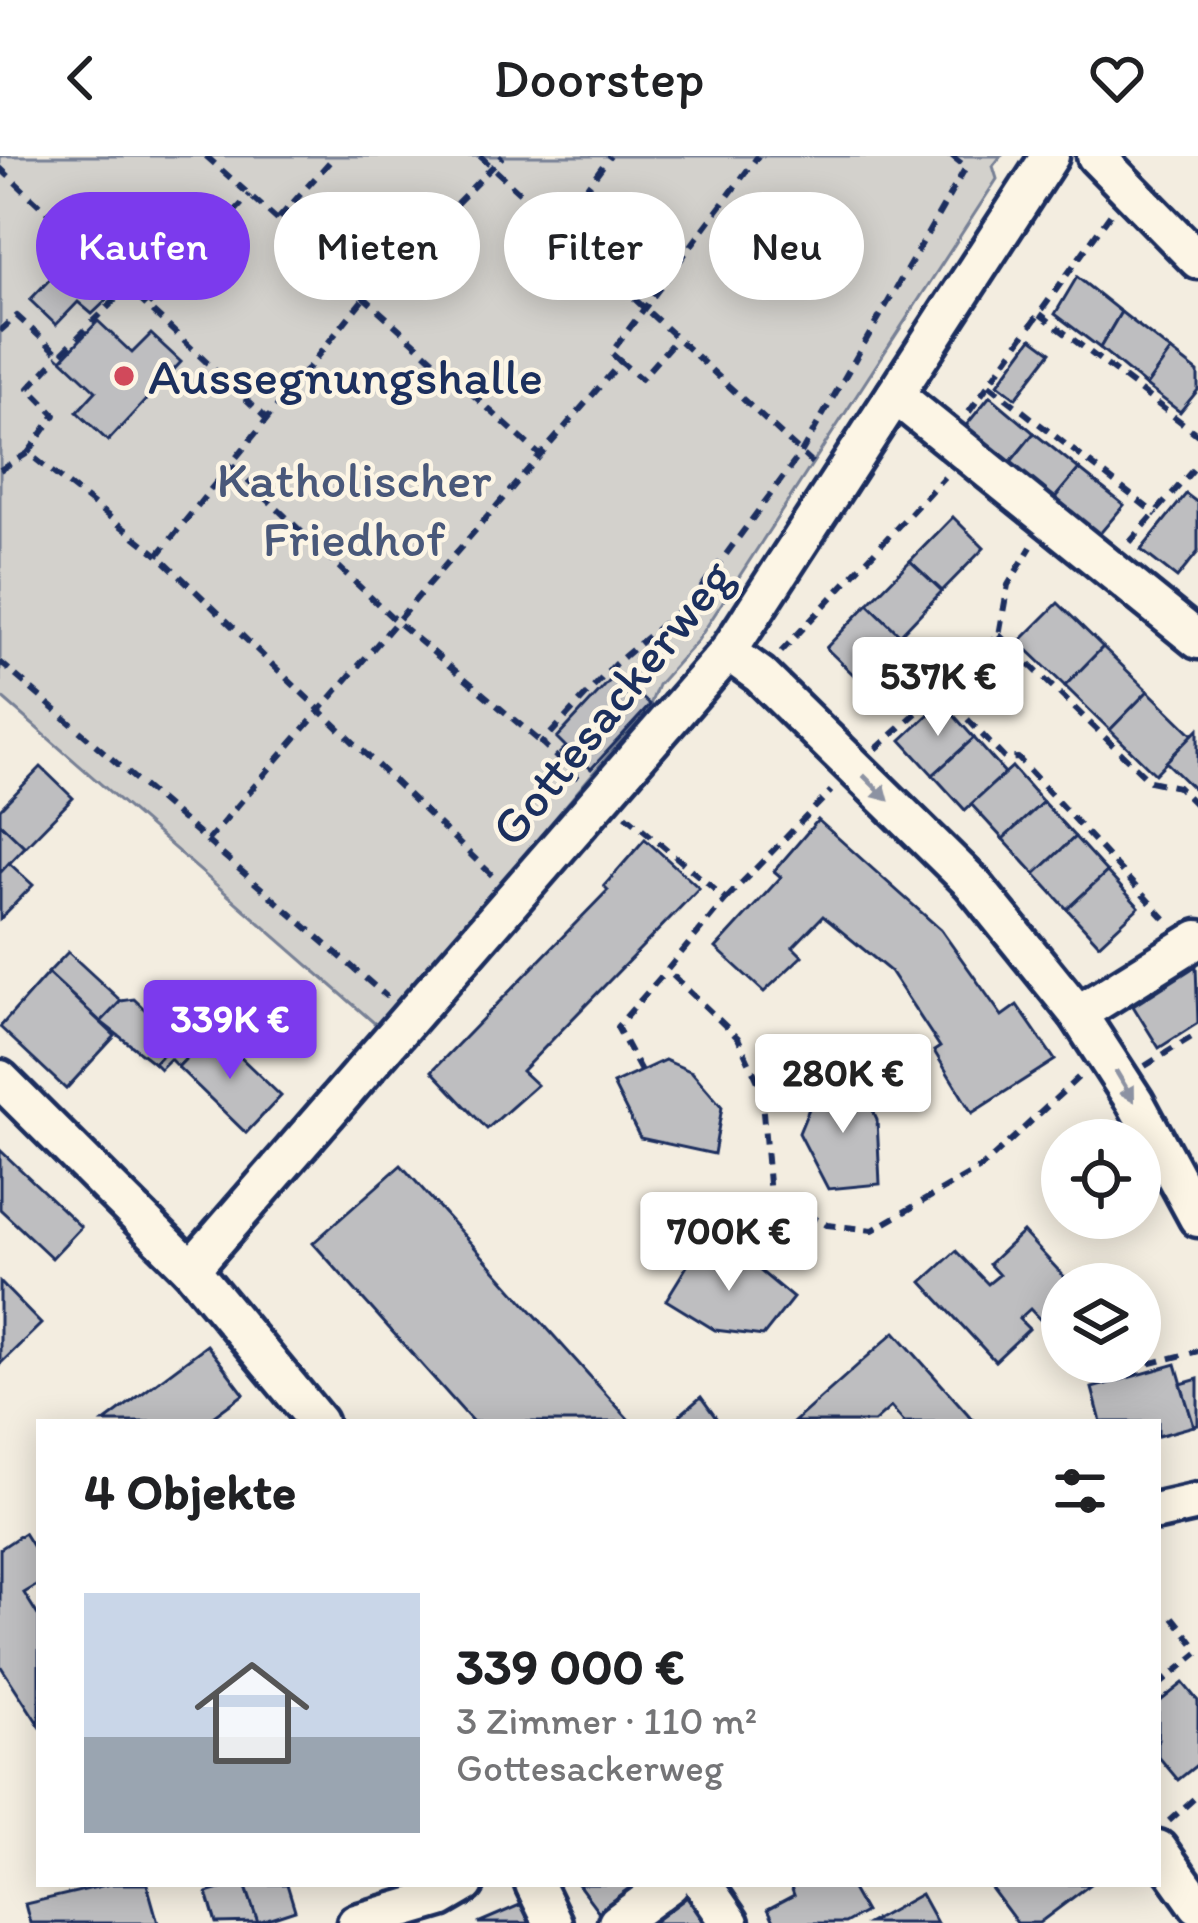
<!DOCTYPE html>
<html lang="de">
<meta charset="utf-8">
<style>
body{margin:0;font-family:Itim,sans-serif;background:#f6f6f6;color:#202124;height:100vh;display:flex;flex-direction:column;font-size:45px;white-space:nowrap}
*{box-sizing:border-box;margin:0}
p{font-size:39px;color:#757577}
.icon{flex:none;width:66px;height:66px;fill:none;stroke:currentColor;stroke-width:2;stroke-linecap:round;stroke-linejoin:round}
.map{position:relative;flex:1;overflow:hidden}
.side{position:absolute;left:36px;top:1263px;width:1125px;height:468px;display:flex;flex-direction:column;background:#fff;border-radius:0px;box-shadow:0 6px 30px #0003}
.side>*{flex:none}
.top-card{position:absolute;left:36px;top:36px;width:1128px;height:108px;display:flex;gap:24px}
.tools{position:absolute;left:1041px;top:963px;display:grid;gap:24px}
.tools a{display:grid;place-items:center;width:120px;height:120px;border-radius:50%;background:#fff;box-shadow:0 6px 30px #0003;font-size:60px}
.price{position:absolute;translate:-50% -102px;padding:0 27px;border-radius:12px;background:#fff;color:#222;font-size:39px;line-height:78px;filter:drop-shadow(0 3px 6px #0008)}
.price::after{content:'';position:absolute;left:50%;top:72px;width:36px;height:27px;margin-left:-18px;background:inherit;clip-path:polygon(0 0,100% 0,50% 100%)}
.price.on{background:#7c3aed;color:#fff}
ul{padding:0;list-style:none}
li{display:flex;align-items:center;gap:36px;height:300px;padding:0 48px}
li+li{border-top:3px solid #e0e0e0}
li span{display:grid;place-items:center;flex:none;width:336px;height:240px;border-radius:0px;color:#555}
li>.icon{margin-inline-start:auto}
span .icon{width:144px;height:144px;fill:#fffc;stroke-width:1}
li b{font-size:51px}
h2{display:flex;justify-content:space-between;align-items:center;height:144px;padding:0 48px;font-size:51px}
.tag{padding:0 42px;border-radius:54px;background:#fff;box-shadow:0 6px 30px #0003;font-size:42px;line-height:108px}
.tag.on{background:#7c3aed;color:#fff}
header{display:flex;justify-content:space-between;align-items:center;height:156px;padding:0 48px;background:#fff;font-size:54px;font-weight:600}
.map>svg:first-child{display:block}
.green{fill:#d3d1cc;stroke:#778095;stroke-width:3}
.building{fill:#bebec0;stroke:#1b2f5e;stroke-width:3}
.lines{fill:none;stroke-linecap:round;stroke-linejoin:round}
.minor-casing{stroke:#1b2f5e;stroke-width:45}
.path{stroke:#1b2f5e;stroke-width:6;stroke-dasharray:12 9;stroke-linecap:butt}
.minor{stroke:#fcf5e5;stroke-width:36}
.oneway{fill:#8c92a2}
.poi-dot{fill:#d1495b;stroke:#fcf5e5;stroke-width:4.5}
.labels{text-anchor:middle;stroke-width:9;stroke-linejoin:round;paint-order:stroke}
.poi-label{font-size:51px;fill:#1b2f5e;stroke:#fcf5e5;text-anchor:start}
.park-label{font-size:51px;fill:#49587a;stroke:#fcf5e5}
.street-label{font-size:51px;fill:#1b2f5e;stroke:#fcf5e5}
</style>
<header><svg class="icon" aria-label="back" viewBox="0 0 24 24"><path d="M15 5l-7 7 7 7"/></svg>Doorstep<svg class="icon" aria-label="heart" viewBox="0 0 24 24"><path d="M12 20l-8-8c-3-5 5-10 8-4 3-6 11-1 8 4z"/></svg></header>
<div class="map">
<svg width="1198" height="1767" viewBox="0 0 1198 1767">
<rect width="100%" height="100%" fill="#f3ede0"/>
<filter id="ink" filterUnits="userSpaceOnUse"><feTurbulence type="fractalNoise" baseFrequency=".00833" numOctaves="2"/><feDisplacementMap in="SourceGraphic" scale="24" xChannelSelector="R" yChannelSelector="G"/><feConvolveMatrix kernelMatrix="1 2 1 2 8 2 1 2 1" color-interpolation-filters="sRGB"/></filter>
<g filter="url(#ink)">
<polygon class="green" points="0,0 1001,0 993,10 997,23 698,484 658,529 650,549 380,872 0,540"/>
<g class="building">
<polygon points="70,102 110,141 92,158 78,146 56,169 30,144"/>
<polygon points="1077,121 1121,156 1100,192 1055,158"/>
<polygon points="1121,156 1171,195 1146,230 1100,192"/>
<polygon points="98,165 132,197 151,178 181,206 108,285 77,256 96,235 62,203"/>
<polygon points="1032,182 1051,196 1016,242 998,228"/>
<polygon points="1171,195 1198,216 1198,234 1180,256 1146,230"/>
<polygon points="990,240 1034,277 1009,308 964,272"/>
<polygon points="1034,277 1079,313 1053,344 1009,308"/>
<polygon points="1079,313 1124,349 1098,380 1053,344"/>
<polygon points="1186,338 1198,347 1198,396 1177,422 1141,394"/>
<polygon points="953,361 984,392 942,435 910,405"/>
<polygon points="910,405 942,435 900,479 868,448"/>
<polygon points="1058,447 1103,491 1065,530 1019,486"/>
<polygon points="868,448 900,479 857,522 826,492"/>
<polygon points="1103,491 1148,535 1110,574 1065,530"/>
<polygon points="616,518 650,549 591,613 580,603 574,610 560,597 566,591 557,582"/>
<polygon points="1148,535 1193,579 1155,618 1110,574"/>
<polygon points="942,546 974,582 933,619 901,584"/>
<polygon points="1198,573 1198,637 1166,606"/>
<polygon points="974,582 1005,617 965,654 933,619"/>
<polygon points="41,611 73,642 25,691 0,667 0,653"/>
<polygon points="1012,611 1043,646 1003,683 971,648"/>
<polygon points="1043,646 1075,681 1035,718 1003,683"/>
<polygon points="818,664 941,774 1002,860 1017,849 1055,904 972,957 934,895 940,891 890,815 823,760 793,791 802,800 764,836 716,792 781,721 774,715"/>
<polygon points="0,667 25,691 0,717"/>
<polygon points="1075,681 1107,716 1067,753 1035,718"/>
<polygon points="645,683 699,732 522,915 537,929 487,973 432,915 608,734 604,730"/>
<polygon points="9,707 33,729 0,763 0,717"/>
<polygon points="1107,716 1139,751 1099,788 1067,753"/>
<polygon points="68,796 121,845 101,866 48,817"/>
<polygon points="1196,810 1198,867 1159,892 1133,850"/>
<polygon points="48,817 115,880 66,933 0,871"/>
<polygon points="134,843 176,884 154,907 101,866 121,845"/>
<polygon points="199,861 213,875 178,911 170,903 160,913 154,907"/>
<polygon points="213,875 281,940 246,977 178,911"/>
<polygon points="665,904 692,916 722,951 714,998 640,982 613,928"/>
<polygon points="857,920 877,963 880,1028 828,1033 799,977 815,938"/>
<polygon points="0,994 81,1071 52,1102 0,1053"/>
<polygon points="401,1009 630,1265 628,1266 473,1266 313,1087"/>
<polygon points="1023,1076 1071,1128 1062,1128 1062,1159 1048,1172 1030,1153 1019,1163 1029,1173 995,1205 922,1126 956,1095 988,1128 999,1119 989,1108"/>
<polygon points="734,1093 793,1142 763,1180 715,1174 666,1144 695,1097"/>
<polygon points="0,1126 41,1168 0,1208"/>
<polygon points="895,1176 975,1266 904,1266 891,1251 874,1266 794,1266"/>
<polygon points="207,1189 244,1238 206,1266 104,1266"/>
<polygon points="1176,1208 1194,1270 1158,1280 1158,1266 1101,1266 1092,1232"/>
<polygon points="1198,1223 1198,1269 1194,1270 1181,1228"/>
<polygon points="701,1241 719,1266 672,1266"/>
<polygon points="24,1377 39,1401 39,1428 24,1437 39,1461 39,1569 0,1509 0,1393"/>
<polygon points="1183,1527 1198,1545 1198,1608 1178,1624 1158,1600 1158,1547"/>
<polygon points="110,1728 147,1728 158,1767 30,1767 25,1748"/>
<polygon points="236,1728 245,1728 258,1766 216,1767 207,1737"/>
<polygon points="245,1728 287,1728 295,1754 258,1766"/>
<polygon points="578,1728 650,1728 604,1763"/>
<polygon points="849,1728 865,1756 845,1767 775,1767 768,1753 794,1739 790,1728"/>
<polygon points="988,1728 1091,1728 1039,1767 1017,1767"/>
<polygon points="682,1733 706,1767 634,1767"/>
<polygon points="921,1738 937,1767 869,1767"/>
<polygon points="522,1748 530,1767 478,1767"/>
</g>
<g class="lines">
<defs>
<g id="minor">
<polyline points="1096,0 1198,104"/>
<polyline points="895,239 1198,484"/>
<polyline points="728,496 760,519 972,727 1078,858 1135,946 1198,1062"/>
<polyline points="1078,858 1198,783"/>
<polyline points="0,923 191,1113 318,1266"/>
<polyline points="191,1113 728,496 1050,0"/>
<polyline points="1158,1355 1198,1346"/>
<polyline points="1158,1693 1198,1749"/>
<polyline points="534,1728 553,1767"/>
<polyline points="703,1728 730,1767"/>
<polyline points="356,1767 441,1742 465,1728"/>
<polyline points="617,1767 670,1728"/>
</g>
</defs>
<use href="#minor" class="minor-casing"/>
<g class="path">
<polyline points="206,0 540,299"/>
<polyline points="480,0 812,307"/>
<polyline points="0,12 267,263"/>
<polyline points="279,62 335,0"/>
<polyline points="558,70 610,0"/>
<polyline points="148,149 250,39"/>
<polyline points="1040,158 1198,279"/>
<polyline points="0,175 17,160 60,199 128,131"/>
<polyline points="621,206 611,197 758,0"/>
<polyline points="989,229 1157,359"/>
<polyline points="969,256 1111,57"/>
<polyline points="28,297 55,259 29,232 59,200"/>
<polyline points="232,310 397,466 542,587"/>
<polyline points="0,314 28,297 158,399"/>
<polyline points="1130,386 1198,308"/>
<polyline points="999,479 1150,625 1178,631 1198,651"/>
<polyline points="781,496 944,321"/>
<polyline points="0,506 387,841"/>
<polyline points="941,535 999,479 1008,429 1031,391"/>
<polyline points="876,593 941,535 1005,603 1018,602 1166,764"/>
<polyline points="578,622 542,587 615,508 693,443 801,297 966,11 952,0"/>
<polyline points="626,659 726,743 667,814 738,882 761,932 770,1040 827,1069 873,1074 982,1011 1081,919"/>
<polyline points="207,685 621,206 641,223 677,182"/>
<polyline points="492,719 158,399 364,142 503,0"/>
<polyline points="726,743 831,635"/>
<polyline points="1145,910 1198,877"/>
<polyline points="641,915 617,871 667,814"/>
<polyline points="761,932 811,948"/>
<polyline points="716,1095 712,1050 770,1040"/>
<polyline points="1136,1219 1137,1211 1198,1195"/>
<polyline points="1173,1461 1198,1493"/>
<polyline points="1158,1530 1198,1497"/>
<polyline points="1169,1665 1198,1639"/>
</g>
<use href="#minor" class="minor"/>
</g>
<defs><path id="oneway-solid" d="M-6-.8H1V-3.2L6.5 0L1 3.2V.8H-6Z" transform="scale(3)"/></defs>
<g class="oneway">
<use href="#oneway-solid" transform="translate(876 632) rotate(45)"/>
<use href="#oneway-solid" transform="translate(1125 930) rotate(59)"/>
</g>
</g>
<circle class="poi-dot" cx="124" cy="220" r="12"/>
<g class="labels">
<g class="poi-label">
<text x="148" y="238">Aussegnungshalle</text>
</g>
<g class="park-label">
<text x="354" y="341">Katholischer<tspan x="354" dy="59">Friedhof</tspan></text>
</g>
<g class="street-label">
<text transform="translate(611 546) rotate(-51)" y="18">Gottesackerweg</text>
</g>
</g>
</svg>
<div class="tools">
<a><svg class="icon" aria-label="locate" viewBox="0 0 24 24"><circle cx="12" cy="12" r="6"/><path d="M12 2v4M12 18v4M2 12h4M18 12h4"/></svg></a>
<a><svg class="icon" aria-label="layers" viewBox="0 0 24 24"><path d="M12 4l9 5-9 5-9-5zM3 14l9 5 9-5"/></svg></a>
</div>
<b class="price" style="left:938px;top:583px">537K €</b>
<b class="price on" style="left:230px;top:926px">339K €</b>
<b class="price" style="left:843px;top:980px">280K €</b>
<b class="price" style="left:729px;top:1138px">700K €</b>
<div class="top-card">
<a class="tag on">Kaufen</a>
<a class="tag">Mieten</a>
<a class="tag">Filter</a>
<a class="tag">Neu</a>
</div>
<section class="side">
<h2>4 Objekte<svg class="icon" aria-label="filters" viewBox="0 0 24 24"><path d="M4 7h16M4 17h16"/><circle cx="9" cy="7" r="2"/><circle cx="15" cy="17" r="2"/></svg></h2>
<ul>
<li><span style="background:linear-gradient(#c9d6e8 60%,#9aa5b1 0)"><svg class="icon" aria-label="home" viewBox="0 0 24 24"><path d="M3 11l9-7 9 7M6 9v11h12V9"/></svg></span><div><b>339 000 €</b><p>3 Zimmer · 110 m²</p><p>Gottesackerweg</p></div></li>
</ul>
</section>
</div>
